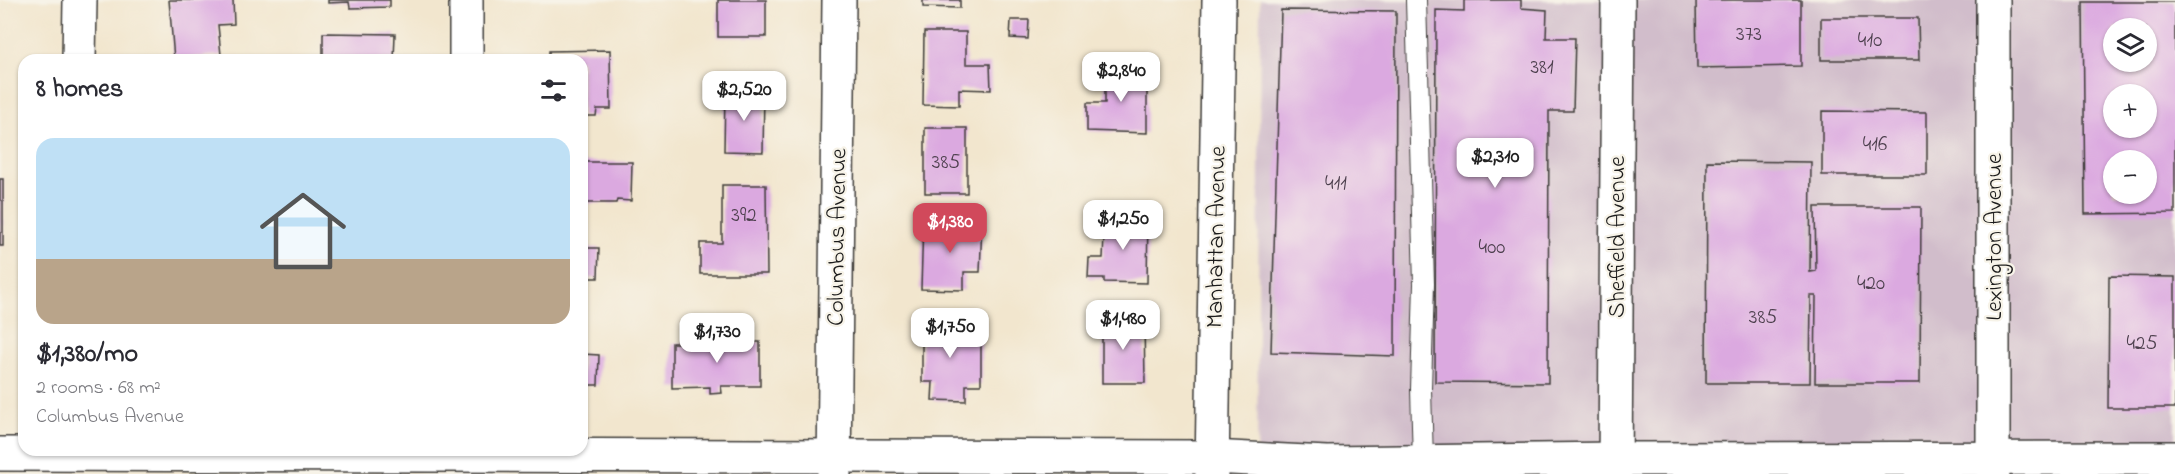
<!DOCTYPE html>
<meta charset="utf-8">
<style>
body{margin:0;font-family:"Indie Flower",sans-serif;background:#f2f2f3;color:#2b2b33;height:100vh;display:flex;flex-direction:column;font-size:22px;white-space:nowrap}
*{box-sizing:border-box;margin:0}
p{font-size:20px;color:#7c7c81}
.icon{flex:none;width:33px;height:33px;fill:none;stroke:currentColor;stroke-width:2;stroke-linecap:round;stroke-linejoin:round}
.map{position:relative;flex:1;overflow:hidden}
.sheet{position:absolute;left:18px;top:54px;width:570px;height:402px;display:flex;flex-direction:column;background:#fff;border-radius:18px;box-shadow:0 2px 4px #0004}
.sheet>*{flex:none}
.fabs{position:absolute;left:2103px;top:18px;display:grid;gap:12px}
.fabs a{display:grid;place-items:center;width:54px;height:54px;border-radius:50%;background:#fff;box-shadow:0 2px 4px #0004;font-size:30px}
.price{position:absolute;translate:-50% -51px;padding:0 14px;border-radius:12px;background:#fff;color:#222;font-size:20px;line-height:39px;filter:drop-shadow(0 2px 3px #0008)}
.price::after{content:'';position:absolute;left:50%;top:36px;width:18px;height:14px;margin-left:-9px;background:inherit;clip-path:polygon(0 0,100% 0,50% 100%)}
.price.active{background:#d1495b;color:#fff}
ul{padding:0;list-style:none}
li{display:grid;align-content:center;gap:12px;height:318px;padding:0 18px}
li+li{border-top:2px solid #e1e1e2}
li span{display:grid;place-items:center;height:186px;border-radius:18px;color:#555}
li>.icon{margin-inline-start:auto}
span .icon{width:108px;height:108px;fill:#fffc;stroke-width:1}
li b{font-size:26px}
h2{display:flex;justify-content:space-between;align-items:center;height:72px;padding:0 18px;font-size:26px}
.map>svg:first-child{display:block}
.industrial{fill:#d1bdcb;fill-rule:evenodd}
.building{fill:#dba9e0;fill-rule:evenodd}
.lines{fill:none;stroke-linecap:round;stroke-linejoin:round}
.lane-casing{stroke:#3c3a37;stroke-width:22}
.street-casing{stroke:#3c3a37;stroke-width:36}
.lane{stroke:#fff;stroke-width:20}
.street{stroke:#fff;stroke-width:33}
.labels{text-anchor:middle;stroke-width:4.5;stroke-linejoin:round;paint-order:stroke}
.number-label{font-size:21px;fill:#4c3f4d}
.street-label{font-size:24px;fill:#1c1c1c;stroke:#f7f3e8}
</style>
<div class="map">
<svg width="2175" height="474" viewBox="0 0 2175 474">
<rect width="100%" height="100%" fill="#f7f3e8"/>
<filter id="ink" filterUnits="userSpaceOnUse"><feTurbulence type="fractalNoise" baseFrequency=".0167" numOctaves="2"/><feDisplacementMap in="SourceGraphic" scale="12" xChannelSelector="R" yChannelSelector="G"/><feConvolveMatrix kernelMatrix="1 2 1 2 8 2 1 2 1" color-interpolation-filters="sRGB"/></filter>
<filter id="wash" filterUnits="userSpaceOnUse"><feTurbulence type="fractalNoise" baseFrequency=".008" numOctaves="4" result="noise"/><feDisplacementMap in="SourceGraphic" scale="24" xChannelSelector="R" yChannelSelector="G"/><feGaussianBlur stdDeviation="1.35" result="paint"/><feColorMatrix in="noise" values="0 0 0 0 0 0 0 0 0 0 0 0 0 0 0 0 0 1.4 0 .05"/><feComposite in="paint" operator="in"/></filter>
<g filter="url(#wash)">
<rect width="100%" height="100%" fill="#f2e6ce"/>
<path class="industrial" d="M1260 0H2175V474H1257ZM2114 28H2146V62H2114ZM2114 94H2146V128H2114ZM2114 160H2146V194H2114Z"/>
<g id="blocks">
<g class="building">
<polygon points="169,0 233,0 234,24 218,25 221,55 174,59"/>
<polygon points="328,0 390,0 390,7 350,8 349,2 328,3"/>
<rect x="718" y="0" width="48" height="37"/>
<polygon points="923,0 960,0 960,8 923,7"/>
<polygon points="1464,0 1521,0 1521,8 1547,10 1546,38 1575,38 1573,111 1549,111 1548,383 1435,382 1436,10 1464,11"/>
<polygon points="1696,0 1801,0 1801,66 1697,68"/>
<path d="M2083 2H2175V213L2085 214ZM2114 28H2146V62H2114ZM2114 94H2146V128H2114ZM2114 160H2146V194H2114Z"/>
<polygon points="1281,10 1396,11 1395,356 1271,352"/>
<polygon points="1821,18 1918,18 1919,60 1821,60"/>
<polygon points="1011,20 1029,20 1028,39 1010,38"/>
<polygon points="924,32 966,32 966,64 990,64 991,90 959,89 959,106 923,105"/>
<polygon points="323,33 395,34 394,60 323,60"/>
<polygon points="610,50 611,109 597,109 596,116 582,116 582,60 549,60 549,51"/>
<polygon points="1147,67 1147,133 1087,131 1087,103 1105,103 1105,68"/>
<polygon points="725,92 764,93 763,152 724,151"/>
<polygon points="1822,111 1927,112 1927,175 1822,175"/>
<rect x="925" y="128" width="42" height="65"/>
<polygon points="1707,161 1811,162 1810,272 1816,271 1815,207 1921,207 1920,383 1815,383 1816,296 1811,296 1810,383 1706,383"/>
<polygon points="582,162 632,162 631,201 617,200 616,203 582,203"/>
<rect x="0" y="179" width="3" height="67"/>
<polygon points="722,185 766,185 767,274 700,274 700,243 722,243"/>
<polygon points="1105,214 1148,216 1147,283 1104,282 1104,278 1088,278 1089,258 1103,258"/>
<polygon points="923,222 982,224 980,272 964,272 964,290 921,289"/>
<polygon points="582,224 586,225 586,248 599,248 598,278 586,278 586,291 582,291"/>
<polygon points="2109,276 2175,277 2175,408 2108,408"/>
<polygon points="963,318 963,337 981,337 981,385 966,385 966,401 932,400 933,382 922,382 922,319"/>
<polygon points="1144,319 1145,383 1102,383 1102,320"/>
<polygon points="735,335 752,335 752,342 760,342 760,386 721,386 722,393 710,394 710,387 672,388 672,343 735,343"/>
<polygon points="582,354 599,355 598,385 582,385"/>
</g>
</g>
</g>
<g filter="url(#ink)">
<use href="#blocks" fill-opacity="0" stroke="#3c3a37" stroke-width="1.5"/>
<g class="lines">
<defs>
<polyline id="lane" points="1416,0 1424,284 1421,389 1423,462"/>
<g id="street">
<polyline points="1993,0 1993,474"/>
<polyline points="79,60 80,0"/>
<polyline points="466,60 466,0"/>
<polyline points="0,454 1212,457 1327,463 1615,459 2175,458"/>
<polyline points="834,474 839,0"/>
<polyline points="1212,474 1219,0"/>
<polyline points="1615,474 1618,0"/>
</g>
</defs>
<use href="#lane" class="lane-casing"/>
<use href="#street" class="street-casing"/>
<use href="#lane" class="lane"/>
<use href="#street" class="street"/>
</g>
</g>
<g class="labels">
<g class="number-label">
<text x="1749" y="40">373</text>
<text x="1870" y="46">410</text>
<text x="1542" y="73">381</text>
<text x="1875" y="150">416</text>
<text x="946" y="168">385</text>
<text x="1336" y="189">411</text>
<text x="744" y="221">392</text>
<text x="1492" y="253">400</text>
<text x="1871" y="289">420</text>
<text x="1763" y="323">385</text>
<text x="2142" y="349">425</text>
</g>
<g class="street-label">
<text transform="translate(836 237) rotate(-89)" y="8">Columbus Avenue</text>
<text transform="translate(1215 237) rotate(-89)" y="8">Manhattan Avenue</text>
<text transform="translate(1616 237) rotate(-90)" y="8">Sheffield Avenue</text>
<text transform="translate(1993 237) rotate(-90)" y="8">Lexington Avenue</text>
</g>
</g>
</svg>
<div class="fabs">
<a><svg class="icon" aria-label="layers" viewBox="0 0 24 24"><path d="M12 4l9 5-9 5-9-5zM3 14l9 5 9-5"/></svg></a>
<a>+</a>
<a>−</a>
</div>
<b class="price" style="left:1121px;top:103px">$2,840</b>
<b class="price" style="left:744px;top:122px">$2,520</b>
<b class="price" style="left:1495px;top:189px">$2,310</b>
<b class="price" style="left:1123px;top:251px">$1,250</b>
<b class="price active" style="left:950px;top:254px">$1,380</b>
<b class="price" style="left:1123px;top:351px">$1,480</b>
<b class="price" style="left:950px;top:359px">$1,750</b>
<b class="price" style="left:717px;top:364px">$1,730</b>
<section class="sheet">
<h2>8 homes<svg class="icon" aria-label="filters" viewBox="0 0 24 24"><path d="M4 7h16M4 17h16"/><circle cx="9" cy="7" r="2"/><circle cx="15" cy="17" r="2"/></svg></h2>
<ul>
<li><span style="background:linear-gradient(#bfe0f5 65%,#b9a48a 0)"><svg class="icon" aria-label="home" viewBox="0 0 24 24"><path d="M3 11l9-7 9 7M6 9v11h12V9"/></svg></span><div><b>$1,380/mo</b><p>2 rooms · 68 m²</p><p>Columbus Avenue</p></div></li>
</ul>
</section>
</div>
